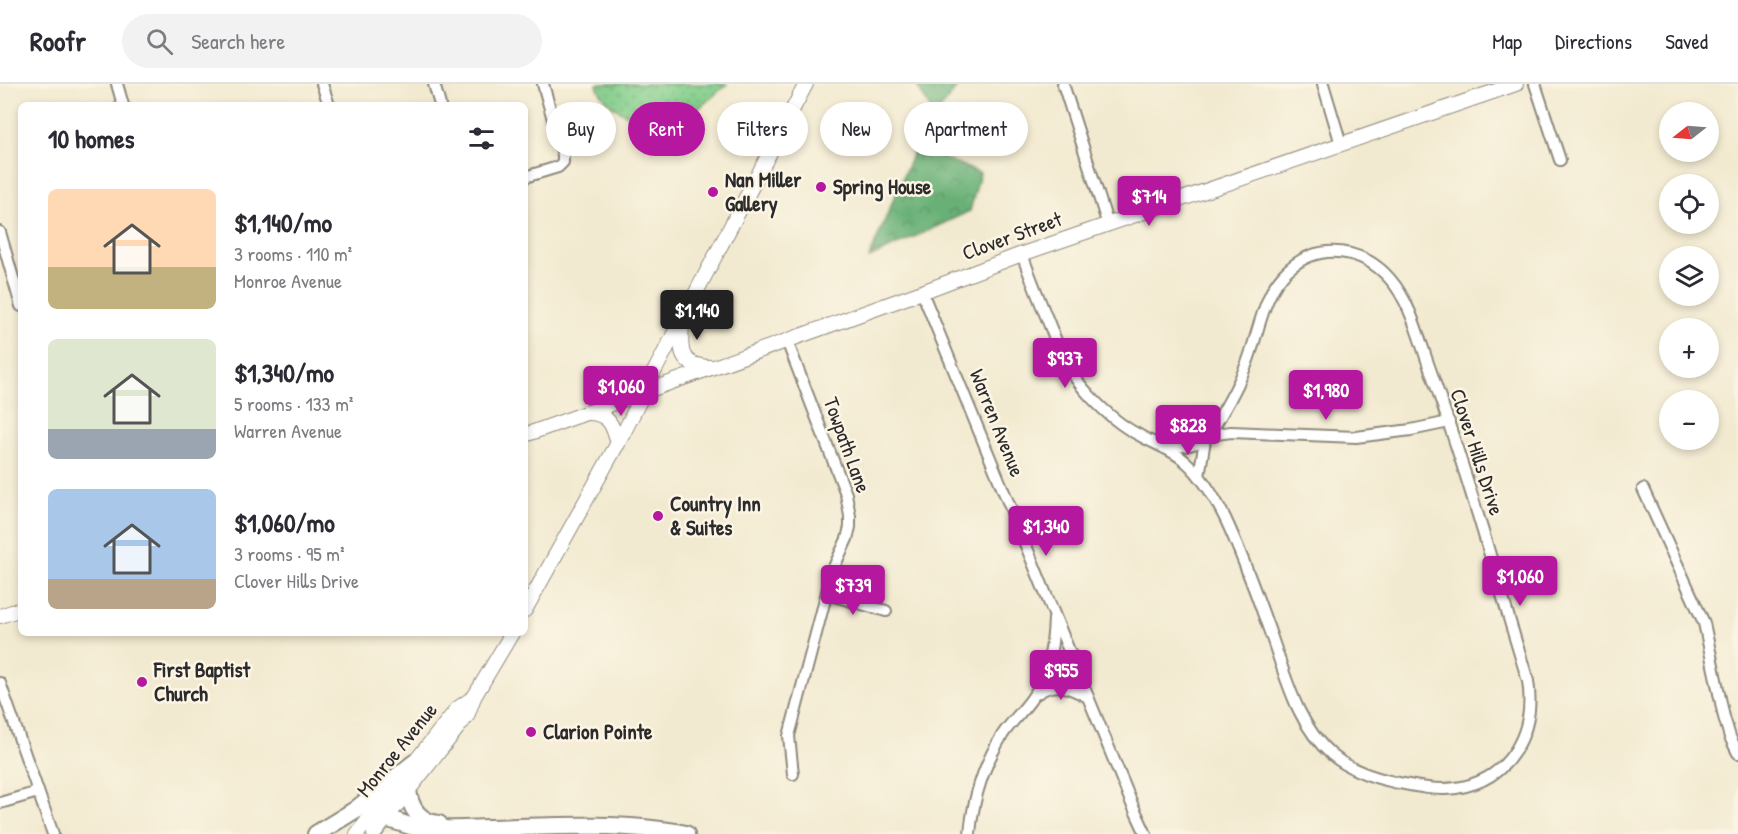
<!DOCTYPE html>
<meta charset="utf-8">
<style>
body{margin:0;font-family:"Patrick Hand",sans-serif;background:#f2f2f3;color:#2b2b33;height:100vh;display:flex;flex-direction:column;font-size:22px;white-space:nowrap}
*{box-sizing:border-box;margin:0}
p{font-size:20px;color:#7c7c81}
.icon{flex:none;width:33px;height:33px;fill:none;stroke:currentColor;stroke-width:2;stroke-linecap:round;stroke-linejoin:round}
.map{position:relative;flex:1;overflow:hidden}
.drawer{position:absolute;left:18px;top:18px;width:510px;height:534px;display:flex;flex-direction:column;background:#fff;border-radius:9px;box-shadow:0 3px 9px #0003}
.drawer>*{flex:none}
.top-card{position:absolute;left:546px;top:18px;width:570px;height:54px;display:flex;gap:12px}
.needle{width:39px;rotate:253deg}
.controls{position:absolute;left:1659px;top:18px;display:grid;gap:12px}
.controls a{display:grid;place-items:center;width:60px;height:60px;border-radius:50%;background:#fff;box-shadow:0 3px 9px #0003;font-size:30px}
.price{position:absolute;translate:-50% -51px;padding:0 14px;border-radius:6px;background:#b5179e;color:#fff;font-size:20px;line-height:39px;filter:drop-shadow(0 2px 3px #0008)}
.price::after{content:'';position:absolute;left:50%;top:36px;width:18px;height:14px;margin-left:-9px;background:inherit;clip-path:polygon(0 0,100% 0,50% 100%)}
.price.selected{background:#222;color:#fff}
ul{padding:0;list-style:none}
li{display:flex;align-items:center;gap:18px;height:150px;padding:0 30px}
li span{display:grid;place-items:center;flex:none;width:168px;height:120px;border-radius:9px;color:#555}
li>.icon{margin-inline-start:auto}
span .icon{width:72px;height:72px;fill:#fffc;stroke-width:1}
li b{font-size:26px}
h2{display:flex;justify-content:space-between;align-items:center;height:72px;padding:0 30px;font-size:26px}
.tag{padding:0 21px;border-radius:27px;background:#fff;box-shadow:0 3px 9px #0003;font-size:21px;line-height:54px}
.tag.selected{background:#b5179e;color:#fff}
header{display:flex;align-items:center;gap:36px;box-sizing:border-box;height:84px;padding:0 30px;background:#fff;border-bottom:2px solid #e1e1e2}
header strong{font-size:28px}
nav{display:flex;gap:33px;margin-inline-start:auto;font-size:21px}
.search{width:420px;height:54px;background:#f2f2f3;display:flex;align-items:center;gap:15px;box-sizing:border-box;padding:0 21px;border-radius:33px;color:#7c7c81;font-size:22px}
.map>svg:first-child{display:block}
.grass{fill:url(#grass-dots);stroke:#567c5a;stroke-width:1.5}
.forest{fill:url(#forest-crowns);stroke:#4a6e50;stroke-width:1.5}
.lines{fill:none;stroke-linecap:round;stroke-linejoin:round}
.minor-casing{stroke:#8e8a7e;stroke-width:14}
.major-casing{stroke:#8e8a7e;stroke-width:16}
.highway-casing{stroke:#8e8a7e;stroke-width:20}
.minor{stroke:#fff;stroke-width:10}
.major{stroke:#fff;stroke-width:14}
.highway{stroke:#fff;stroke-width:16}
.poi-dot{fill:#b5179e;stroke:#fcf5e5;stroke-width:2}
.labels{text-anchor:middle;stroke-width:5;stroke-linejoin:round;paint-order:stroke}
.poi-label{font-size:21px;font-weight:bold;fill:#2b2b2b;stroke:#fcf5e5;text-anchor:start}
.street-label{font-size:21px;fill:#2b2b2b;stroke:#fcf5e5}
</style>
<header>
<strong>Roofr</strong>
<div class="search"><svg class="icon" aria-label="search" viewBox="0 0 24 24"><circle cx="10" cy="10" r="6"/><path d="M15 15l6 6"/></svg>Search here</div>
<nav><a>Map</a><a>Directions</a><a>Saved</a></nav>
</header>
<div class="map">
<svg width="1738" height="750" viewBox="0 0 1738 750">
<defs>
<pattern id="grass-dots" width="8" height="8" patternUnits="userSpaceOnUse" patternTransform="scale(1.5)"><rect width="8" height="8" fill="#81cd8a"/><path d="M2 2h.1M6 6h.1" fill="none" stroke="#70b077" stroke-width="1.8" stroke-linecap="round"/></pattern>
<pattern id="forest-crowns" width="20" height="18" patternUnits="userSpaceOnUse" patternTransform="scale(1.5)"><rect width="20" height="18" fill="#68b076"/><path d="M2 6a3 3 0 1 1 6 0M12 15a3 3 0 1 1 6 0" fill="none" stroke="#568f61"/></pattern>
</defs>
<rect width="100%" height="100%" fill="#fcf5e5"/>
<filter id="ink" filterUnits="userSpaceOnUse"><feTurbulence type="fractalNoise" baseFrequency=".0167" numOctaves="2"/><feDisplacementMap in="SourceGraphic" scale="12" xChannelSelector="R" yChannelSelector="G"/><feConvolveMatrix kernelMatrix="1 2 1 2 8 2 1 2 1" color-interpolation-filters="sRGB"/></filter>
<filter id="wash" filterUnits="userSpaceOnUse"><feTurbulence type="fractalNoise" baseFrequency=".008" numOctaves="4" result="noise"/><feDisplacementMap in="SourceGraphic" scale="24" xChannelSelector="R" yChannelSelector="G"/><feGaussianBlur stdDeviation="1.35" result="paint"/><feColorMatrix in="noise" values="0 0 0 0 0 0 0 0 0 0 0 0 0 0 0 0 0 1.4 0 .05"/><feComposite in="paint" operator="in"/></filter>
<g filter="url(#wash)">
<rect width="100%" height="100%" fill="#f2ead0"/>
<path class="grass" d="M597 0H727L670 49C646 39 604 27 597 0Z"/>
<polygon class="forest" points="916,0 959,0 940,26 929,68 980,89 970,127 869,174 931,26"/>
</g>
<g filter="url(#ink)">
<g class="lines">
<defs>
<g id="minor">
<polyline points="117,0 123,21"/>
<polyline points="322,0 329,21"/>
<polyline points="434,0 440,21"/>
<polyline points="1063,0 1108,141"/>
<polyline points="1323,0 1341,60"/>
<polyline points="1535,0 1560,76"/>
<polyline points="525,93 558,83 563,78 563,71 543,0"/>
<polyline points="0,148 21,222"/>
<path d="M1022 170C1030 193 1039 215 1048 237 1059 265 1069 290 1090 312 1104 327 1121 342 1139 351 1154 360 1174 366 1186 378 1202 392 1215 414 1225 434 1243 472 1257 512 1271 551 1286 593 1297 641 1332 671 1350 686 1371 693 1394 698 1414 702 1436 707 1456 704 1510 696 1536 648 1528 597 1496 493 1467 388 1430 285 1419 255 1411 219 1390 195 1363 164 1320 158 1289 185 1263 207 1259 249 1247 279 1237 305 1223 328 1209 351 1200 362 1177 363 1164 364"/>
<polyline points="922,208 1088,613 1132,720 1146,750"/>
<polyline points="787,257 846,410 850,432 850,443 847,455 833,485 789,652 793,690"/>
<polyline points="1209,351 1231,348 1356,353 1411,346 1449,338"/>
<polyline points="1199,392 1205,356"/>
<polyline points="1643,405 1704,539 1724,633 1730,653 1738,669"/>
<polyline points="827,510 886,527"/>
<polyline points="0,599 53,750"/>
<path d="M1036 610C1055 596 1069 603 1088 613"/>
<polyline points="0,719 38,708"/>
<path d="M970 750C973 715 984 680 1003 650 1012 637 1023 627 1032 614 1048 593 1053 561 1054 535"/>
</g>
<g id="major">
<path d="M682 241C680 266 679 282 710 283"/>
<path d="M587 329C609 329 613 341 618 360"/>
<polyline points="525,351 922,208 1022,170 1516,0"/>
<polyline points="525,526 624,348 654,288 806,0"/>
<polyline points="0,532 21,525"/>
<polyline points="357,750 458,624 474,613"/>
<polyline points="374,750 467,632 474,613 512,549"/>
</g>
<g id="highway">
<path d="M408 706C410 725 420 738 439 740"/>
<path d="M369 734C390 730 407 745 427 745 447 746 468 745 488 744 550 742 625 738 686 750"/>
<polyline points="316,750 355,726 414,679"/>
</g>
</defs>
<use href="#minor" class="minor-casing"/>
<use href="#major" class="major-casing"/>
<use href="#highway" class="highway-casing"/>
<use href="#minor" class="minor"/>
<use href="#major" class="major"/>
<use href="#highway" class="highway"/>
</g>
</g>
<g class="poi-dot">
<circle cx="821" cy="103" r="6"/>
<circle cx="713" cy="108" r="6"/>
<circle cx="658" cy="432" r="6"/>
<circle cx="142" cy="598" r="6"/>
<circle cx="531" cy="648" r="6"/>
</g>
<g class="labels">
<g class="poi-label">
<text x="725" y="103">Nan Miller<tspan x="725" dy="24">Gallery</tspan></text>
<text x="833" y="110">Spring House</text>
<text x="670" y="427">Country Inn<tspan x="670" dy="24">&amp; Suites</tspan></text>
<text x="154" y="593">First Baptist<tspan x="154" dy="24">Church</tspan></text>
<text x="543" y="655">Clarion Pointe</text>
</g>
<g class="street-label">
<text transform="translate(1012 152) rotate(-20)" y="7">Clover Street</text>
<text transform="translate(997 339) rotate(68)" y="7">Warren Avenue</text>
<text transform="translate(847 361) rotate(70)" y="7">Towpath Lane</text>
<text transform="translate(1477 368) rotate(72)" y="7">Clover Hills Drive</text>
<text transform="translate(397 666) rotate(-51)" y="7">Monroe Avenue</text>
</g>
</g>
</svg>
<div class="controls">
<a><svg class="needle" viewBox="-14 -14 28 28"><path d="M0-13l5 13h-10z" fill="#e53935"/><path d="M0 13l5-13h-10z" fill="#7c7c81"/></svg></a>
<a><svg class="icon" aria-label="locate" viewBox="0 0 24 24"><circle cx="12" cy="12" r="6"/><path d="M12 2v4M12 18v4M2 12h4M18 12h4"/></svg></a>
<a><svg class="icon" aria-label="layers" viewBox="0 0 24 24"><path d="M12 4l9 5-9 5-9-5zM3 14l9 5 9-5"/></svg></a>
<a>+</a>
<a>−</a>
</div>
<b class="price" style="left:1149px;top:143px">$714</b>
<b class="price selected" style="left:697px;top:257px">$1,140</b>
<b class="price" style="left:1065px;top:305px">$937</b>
<b class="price" style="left:621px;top:333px">$1,060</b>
<b class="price" style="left:1326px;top:337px">$1,980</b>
<b class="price" style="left:1188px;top:372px">$828</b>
<b class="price" style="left:1046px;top:473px">$1,340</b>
<b class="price" style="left:1520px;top:523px">$1,060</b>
<b class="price" style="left:853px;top:532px">$739</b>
<b class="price" style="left:1061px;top:617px">$955</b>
<div class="top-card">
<a class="tag">Buy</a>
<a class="tag selected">Rent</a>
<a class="tag">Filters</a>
<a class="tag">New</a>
<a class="tag">Apartment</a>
</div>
<section class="drawer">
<h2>10 homes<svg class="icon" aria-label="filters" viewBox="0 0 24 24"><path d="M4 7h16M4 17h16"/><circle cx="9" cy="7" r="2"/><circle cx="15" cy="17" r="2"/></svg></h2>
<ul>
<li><span style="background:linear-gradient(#ffd9b3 65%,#c2b280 0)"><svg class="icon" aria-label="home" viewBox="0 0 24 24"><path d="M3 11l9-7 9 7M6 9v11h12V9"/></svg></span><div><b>$1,140/mo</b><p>3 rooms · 110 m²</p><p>Monroe Avenue</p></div></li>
<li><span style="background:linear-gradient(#dfe7d0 75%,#9aa5b1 0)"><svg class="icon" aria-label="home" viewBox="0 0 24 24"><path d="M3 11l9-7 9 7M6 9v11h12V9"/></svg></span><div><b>$1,340/mo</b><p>5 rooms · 133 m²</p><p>Warren Avenue</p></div></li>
<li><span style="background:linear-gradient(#a9c7e8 75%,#b9a48a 0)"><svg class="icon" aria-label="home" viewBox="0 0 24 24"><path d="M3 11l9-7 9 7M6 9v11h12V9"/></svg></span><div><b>$1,060/mo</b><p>3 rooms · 95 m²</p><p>Clover Hills Drive</p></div></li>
</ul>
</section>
</div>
